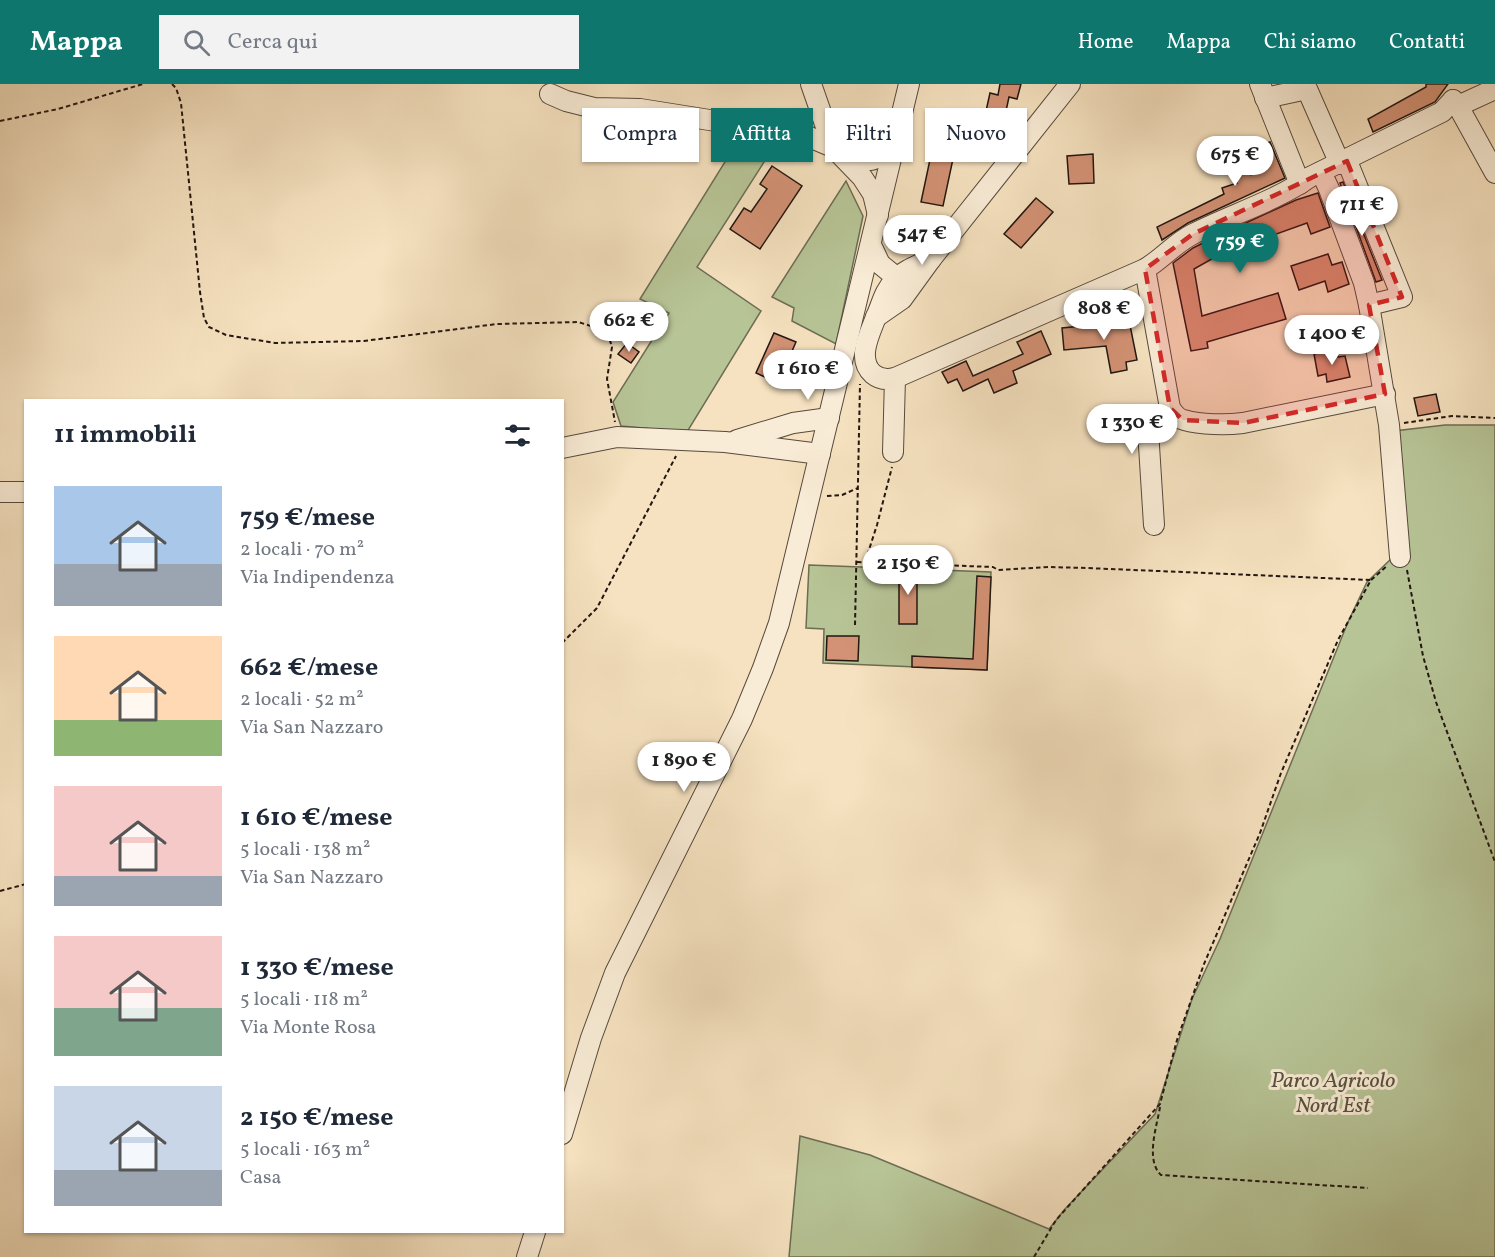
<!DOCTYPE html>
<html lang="it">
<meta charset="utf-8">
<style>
body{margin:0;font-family:Vollkorn,serif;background:#f2f2f3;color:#1f2937;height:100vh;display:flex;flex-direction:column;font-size:22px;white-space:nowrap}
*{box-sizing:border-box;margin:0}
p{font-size:20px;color:#747a83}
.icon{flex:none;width:33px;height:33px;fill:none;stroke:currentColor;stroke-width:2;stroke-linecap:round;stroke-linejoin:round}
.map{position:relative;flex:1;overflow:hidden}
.details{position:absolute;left:24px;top:315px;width:540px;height:834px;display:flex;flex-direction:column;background:#fff;border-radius:0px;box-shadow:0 2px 4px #0004}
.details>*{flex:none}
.guide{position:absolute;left:582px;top:24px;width:570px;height:54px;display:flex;gap:12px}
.price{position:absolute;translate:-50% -51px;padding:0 14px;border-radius:21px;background:#fff;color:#222;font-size:20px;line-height:39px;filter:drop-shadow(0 2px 3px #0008)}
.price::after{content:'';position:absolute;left:50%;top:36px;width:18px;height:14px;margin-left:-9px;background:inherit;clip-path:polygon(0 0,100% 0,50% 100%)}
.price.selected{background:#0f766e;color:#fff}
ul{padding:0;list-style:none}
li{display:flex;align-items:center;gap:18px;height:150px;padding:0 30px}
li span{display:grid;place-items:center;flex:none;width:168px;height:120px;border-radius:0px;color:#555}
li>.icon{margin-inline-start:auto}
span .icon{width:72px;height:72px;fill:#fffc;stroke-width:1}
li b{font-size:26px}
h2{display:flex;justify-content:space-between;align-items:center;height:72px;padding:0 30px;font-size:26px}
.chip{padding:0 21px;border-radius:0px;background:#fff;box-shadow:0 2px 4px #0004;font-size:21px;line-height:54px}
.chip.selected{background:#0f766e;color:#fff}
header{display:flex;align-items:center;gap:36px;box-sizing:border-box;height:84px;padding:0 30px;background:#0f766e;color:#fff}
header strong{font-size:28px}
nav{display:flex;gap:33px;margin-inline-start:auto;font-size:21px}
.search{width:420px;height:54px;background:#f2f2f3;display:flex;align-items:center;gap:15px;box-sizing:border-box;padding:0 21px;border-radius:0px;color:#747a83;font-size:22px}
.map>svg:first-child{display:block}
.green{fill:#b7c496;stroke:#6c6d54;stroke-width:1.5}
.building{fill:#d39275;stroke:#221611;stroke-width:1.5}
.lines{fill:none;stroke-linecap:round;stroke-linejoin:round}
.minor-casing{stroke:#57493d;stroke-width:22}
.path{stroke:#221611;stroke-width:2;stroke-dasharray:4.5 3;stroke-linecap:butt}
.minor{stroke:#f9ecd6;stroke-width:20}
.marked{fill:#d62828;fill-opacity:0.2;stroke:#d62828;stroke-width:4.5;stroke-dasharray:12 8;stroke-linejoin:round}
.labels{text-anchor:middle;stroke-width:6;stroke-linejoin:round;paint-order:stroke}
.park-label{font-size:22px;font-style:italic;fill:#565340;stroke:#f9ecd6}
</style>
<header>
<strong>Mappa</strong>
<div class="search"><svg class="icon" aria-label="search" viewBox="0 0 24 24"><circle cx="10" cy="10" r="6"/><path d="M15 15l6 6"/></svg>Cerca qui</div>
<nav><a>Home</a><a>Mappa</a><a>Chi siamo</a><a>Contatti</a></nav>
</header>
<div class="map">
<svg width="1495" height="1173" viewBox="0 0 1495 1173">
<rect width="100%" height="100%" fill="#f6e2c0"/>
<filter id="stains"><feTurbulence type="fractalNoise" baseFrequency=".00333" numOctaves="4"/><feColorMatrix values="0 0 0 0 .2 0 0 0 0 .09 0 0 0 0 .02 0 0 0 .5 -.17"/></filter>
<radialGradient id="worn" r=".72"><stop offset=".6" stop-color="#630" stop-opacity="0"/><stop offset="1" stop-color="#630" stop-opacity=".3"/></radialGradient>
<g class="green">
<polygon points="741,52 780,53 697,183 761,227 687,348 621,342 613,318 669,229 640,215"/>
<polygon points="846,97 863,132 836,260 792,237 794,224 772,213"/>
<polygon points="1445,341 1495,341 1495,1173 789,1173 800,1052 870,1071 1049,1145 1065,1125 1155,1030 1192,915 1220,855 1348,538 1367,498 1390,476 1410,473 1394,347"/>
<polygon points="809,481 991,488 987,586 823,579 824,545 806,544"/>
</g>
<g class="building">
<polygon points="1000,0 1021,0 1017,15 1009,13 1003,41 984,36 990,9 998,11"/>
<polygon points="1426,0 1448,0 1435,18 1373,48 1368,35 1426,3"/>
<polygon points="939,33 961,37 943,122 921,118"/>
<polygon points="1270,58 1285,94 1188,139 1162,156 1157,143 1224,110 1222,104 1237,99 1230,70 1246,66 1251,90 1263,60"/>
<polygon points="1093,70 1094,99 1069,100 1067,72"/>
<polygon points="772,82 802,102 760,165 730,145 744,124 751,128 767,105 760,100"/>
<polygon points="1343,98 1382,196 1376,198 1340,99"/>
<polygon points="1318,109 1330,143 1311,150 1307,139 1268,153 1265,145 1194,185 1202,232 1278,209 1286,235 1207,258 1208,264 1191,267 1173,179 1193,164 1213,154 1296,116"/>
<polygon points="1036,114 1053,128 1021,164 1004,150"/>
<polygon points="1328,170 1332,181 1342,178 1349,200 1328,208 1325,197 1299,206 1291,182"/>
<polygon points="1117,233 1118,238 1129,236 1137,276 1126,278 1127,286 1111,289 1106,262 1064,266 1062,244 1102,240 1101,236"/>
<polygon points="1041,247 1051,270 1013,287 1017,299 994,309 988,295 963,307 957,295 948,299 942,288 966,277 973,292 1023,270 1017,258"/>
<polygon points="774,249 796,258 778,299 756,289"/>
<polygon points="627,259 639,268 631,279 618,270"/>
<polygon points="1336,265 1338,273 1345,272 1350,293 1327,298 1326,290 1318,292 1314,270"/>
<polygon points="1436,310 1440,328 1418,332 1414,314"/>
<rect x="899" y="485" width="18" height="55"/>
<polygon points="977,492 991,493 987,586 912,583 912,572 973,575"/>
<polygon points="827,552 859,552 858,577 826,576"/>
</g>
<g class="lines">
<defs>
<g id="minor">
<polyline points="811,0 833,63 862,93 873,110 878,131"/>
<polyline points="1260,0 1300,100"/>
<polyline points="550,10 566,17 594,24 640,25 741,41 781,41 833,63"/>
<polyline points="1265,14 1307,5 1340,80"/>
<polyline points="1453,16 1458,22 1495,89"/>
<polyline points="1458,22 1495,5"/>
<path d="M841 70C870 78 872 81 896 61"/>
<polyline points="1347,77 1402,213 1369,221"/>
<polyline points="1321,88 1329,105 1364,199 1369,221 1389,341 1400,473"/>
<polyline points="871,161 880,180 891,189"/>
<path d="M931 175C919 181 904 186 895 196 884 207 882 220 876 233 870 249 856 275 873 290 879 295 887 296 895 294L1145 185C1162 175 1175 159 1193 150 1232 130 1274 118 1310 93L1442 28 1453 16"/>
<path d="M1145 185 1170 324C1174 330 1178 335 1184 336 1201 341 1227 341 1243 339L1385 310"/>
<polyline points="876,233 902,215 931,175 1070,0"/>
<polyline points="737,356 793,339 829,334"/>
<polyline points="562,364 617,353 725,358 820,370"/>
<polyline points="893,368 895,294"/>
<polyline points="0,408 26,408"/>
<polyline points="1154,441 1148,346 1170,324"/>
<polyline points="562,1050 591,954 615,889 742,635 763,584 779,539 909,0"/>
<polyline points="527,1173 535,1148"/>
</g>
</defs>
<use href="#minor" class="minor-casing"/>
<g class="path">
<polyline points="172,0 176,4 181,19 200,208 204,234 209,243 226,251 275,259 364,257 497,240 578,238 607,247 612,263 607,295 615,338"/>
<polyline points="0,37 58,25 143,0"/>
<polyline points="891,149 917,164"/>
<polyline points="1404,339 1452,332 1495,334"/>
<polyline points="827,412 842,411 858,404"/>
<polyline points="857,478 993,483 998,486 1048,483 1087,484 1371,496"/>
<polyline points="865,478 877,441 892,383"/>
<polyline points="1407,486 1423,572 1436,618 1495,778"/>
<polyline points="855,541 860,300"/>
<polyline points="562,559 597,524 676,372"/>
<polyline points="0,807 26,800"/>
<path d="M1160 1023C1157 1042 1145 1076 1161 1091L1368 1104"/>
<polyline points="1034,1173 1056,1136 1160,1020 1177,956 1204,880 1260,749 1281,689 1338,556 1371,496 1387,482"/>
</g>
<use href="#minor" class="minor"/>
</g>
<path class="marked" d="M1347 77 1402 213 1369 221 1385 310 1243 339 1183 336 1170 324 1145 185 1193 150Z"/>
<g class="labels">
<g class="park-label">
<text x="1333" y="1003">Parco Agricolo<tspan x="1333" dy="25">Nord Est</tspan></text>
</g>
</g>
<rect width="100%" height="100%" filter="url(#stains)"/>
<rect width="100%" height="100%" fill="url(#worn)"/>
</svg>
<b class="price" style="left:1235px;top:103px">675 €</b>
<b class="price" style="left:1362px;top:153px">711 €</b>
<b class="price" style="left:922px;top:182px">547 €</b>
<b class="price selected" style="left:1240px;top:190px">759 €</b>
<b class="price" style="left:1104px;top:257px">808 €</b>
<b class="price" style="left:629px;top:269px">662 €</b>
<b class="price" style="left:1332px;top:282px">1 400 €</b>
<b class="price" style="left:808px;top:317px">1 610 €</b>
<b class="price" style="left:1132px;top:371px">1 330 €</b>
<b class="price" style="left:908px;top:512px">2 150 €</b>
<b class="price" style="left:684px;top:709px">1 890 €</b>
<div class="guide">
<a class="chip">Compra</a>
<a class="chip selected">Affitta</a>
<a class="chip">Filtri</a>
<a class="chip">Nuovo</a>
</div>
<section class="details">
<h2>11 immobili<svg class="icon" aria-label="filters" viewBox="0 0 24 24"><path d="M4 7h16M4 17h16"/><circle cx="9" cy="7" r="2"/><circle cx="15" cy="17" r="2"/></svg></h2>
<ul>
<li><span style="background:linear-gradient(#a9c7e8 65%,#9aa5b1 0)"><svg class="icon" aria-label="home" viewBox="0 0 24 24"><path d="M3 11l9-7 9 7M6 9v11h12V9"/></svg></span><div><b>759 €/mese</b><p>2 locali · 70 m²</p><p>Via Indipendenza</p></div></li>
<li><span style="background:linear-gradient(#ffd9b3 70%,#8fb573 0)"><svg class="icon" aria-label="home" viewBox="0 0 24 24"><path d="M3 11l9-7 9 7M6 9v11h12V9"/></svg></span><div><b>662 €/mese</b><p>2 locali · 52 m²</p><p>Via San Nazzaro</p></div></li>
<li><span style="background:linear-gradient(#f6c9c9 75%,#9aa5b1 0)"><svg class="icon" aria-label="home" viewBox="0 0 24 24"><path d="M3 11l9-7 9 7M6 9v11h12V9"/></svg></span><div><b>1 610 €/mese</b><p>5 locali · 138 m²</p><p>Via San Nazzaro</p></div></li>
<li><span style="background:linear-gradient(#f6c9c9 60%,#7fa58c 0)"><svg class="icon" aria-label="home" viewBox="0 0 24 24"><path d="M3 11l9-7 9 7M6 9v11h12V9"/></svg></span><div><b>1 330 €/mese</b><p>5 locali · 118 m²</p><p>Via Monte Rosa</p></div></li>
<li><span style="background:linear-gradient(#c9d6e8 70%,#9aa5b1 0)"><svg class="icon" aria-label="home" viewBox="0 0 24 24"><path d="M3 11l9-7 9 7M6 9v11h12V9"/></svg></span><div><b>2 150 €/mese</b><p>5 locali · 163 m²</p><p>Casa</p></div></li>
</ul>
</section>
</div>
